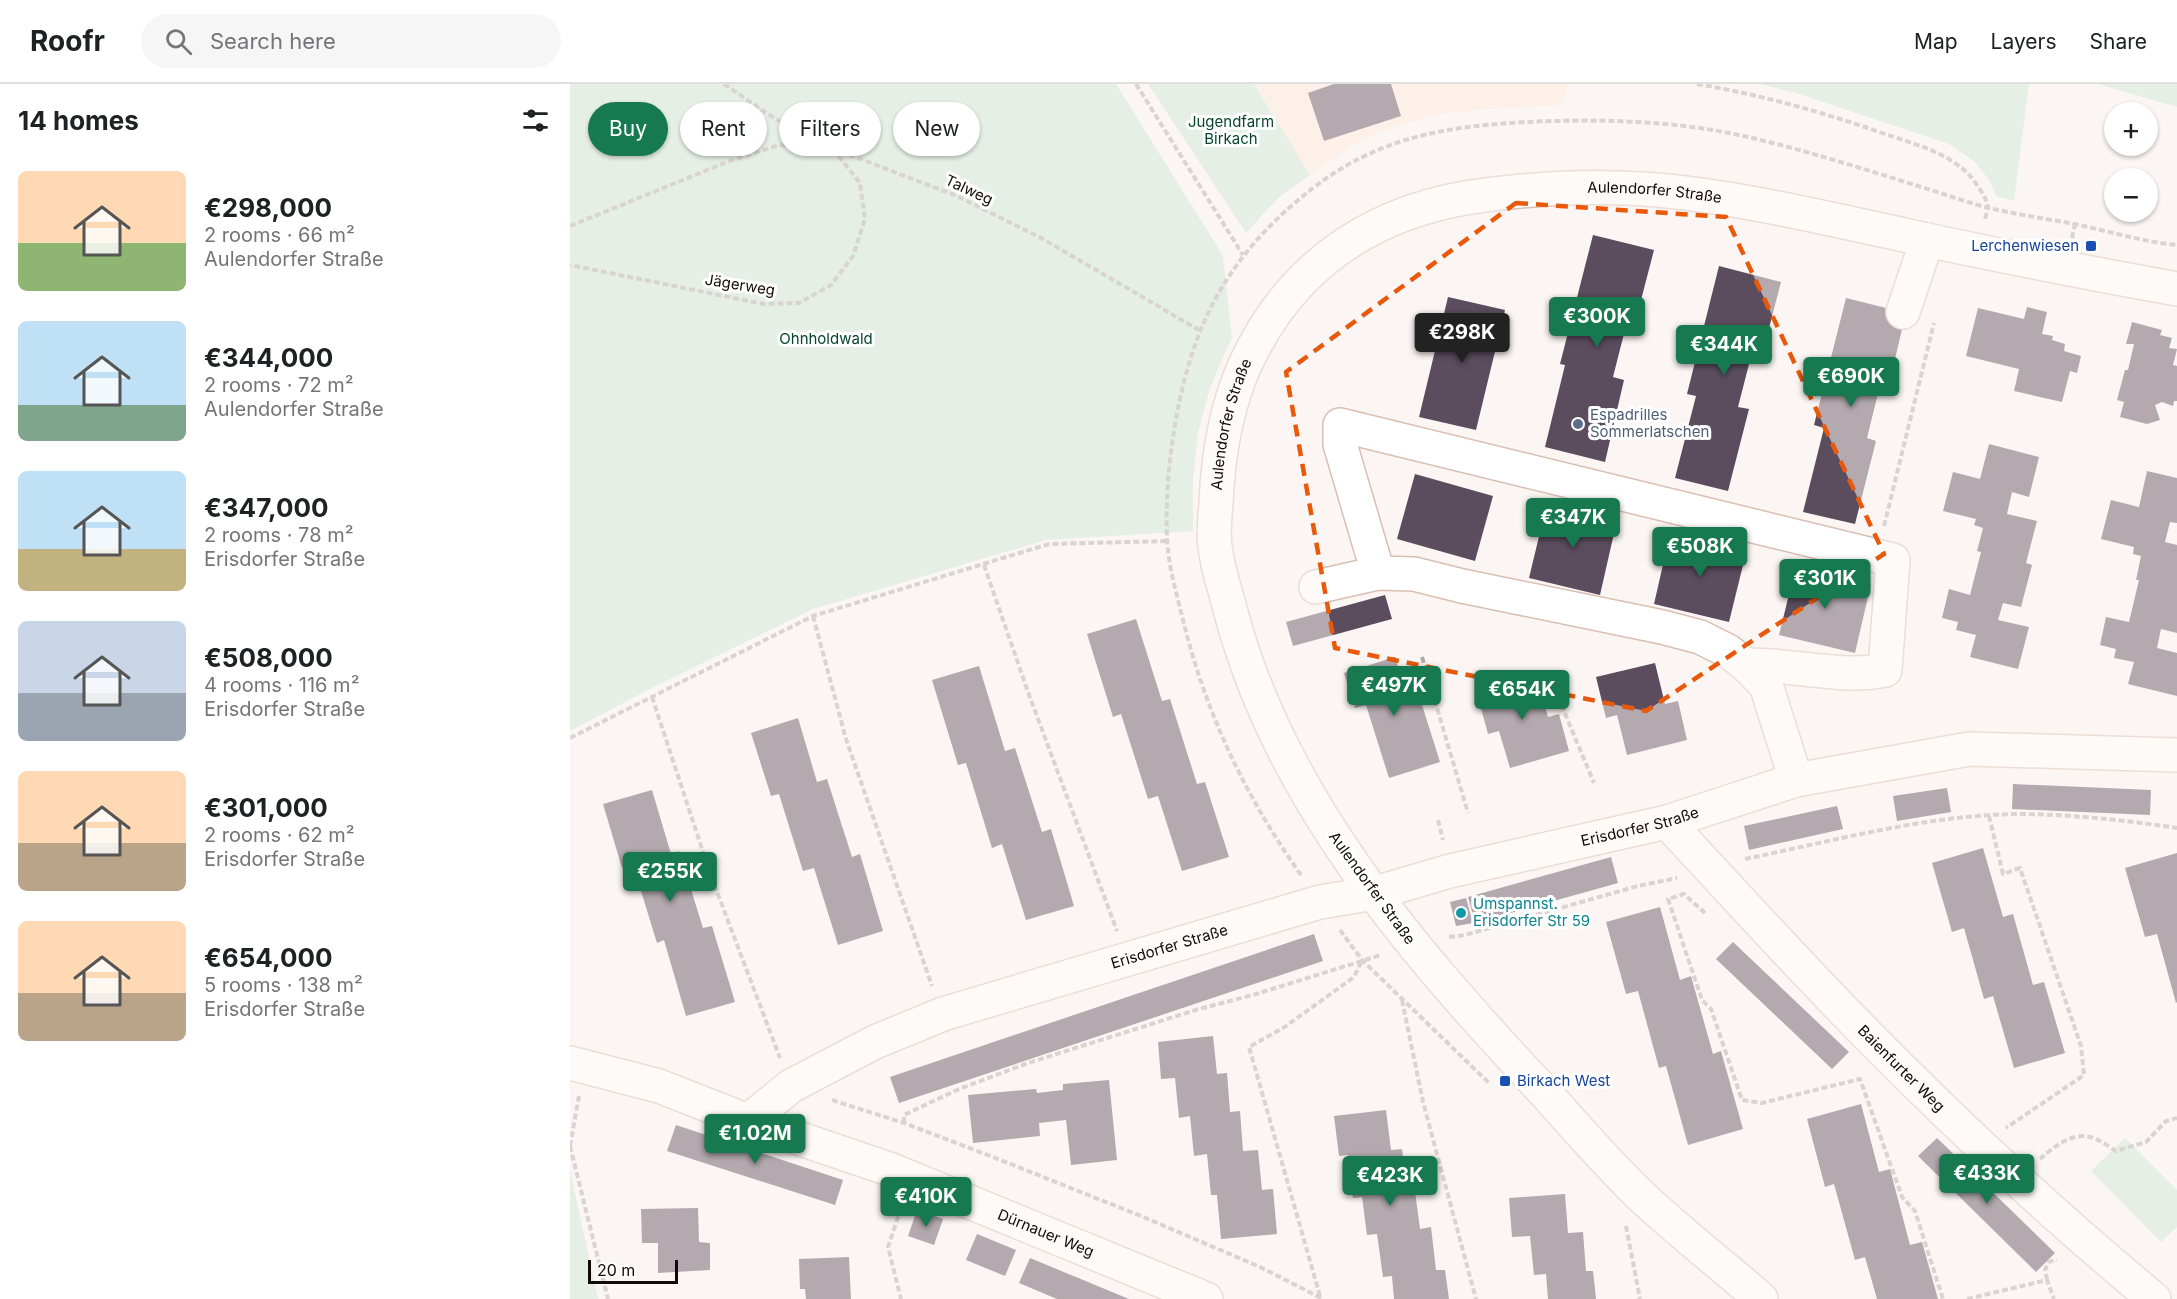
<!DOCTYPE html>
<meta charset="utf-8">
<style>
body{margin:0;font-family:Inter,sans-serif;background:#f6f6f6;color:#202124;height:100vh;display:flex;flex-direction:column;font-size:22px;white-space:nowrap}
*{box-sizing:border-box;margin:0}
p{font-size:20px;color:#757577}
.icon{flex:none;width:33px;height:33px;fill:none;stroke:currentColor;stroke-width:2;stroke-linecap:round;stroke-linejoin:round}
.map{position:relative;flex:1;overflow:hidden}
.sheet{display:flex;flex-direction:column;background:#fff;width:570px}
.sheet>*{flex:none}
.banner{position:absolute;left:18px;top:18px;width:570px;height:54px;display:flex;gap:12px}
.controls{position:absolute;left:1534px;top:18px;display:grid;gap:12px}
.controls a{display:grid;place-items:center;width:54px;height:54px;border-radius:50%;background:#fff;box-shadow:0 2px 4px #0004;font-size:30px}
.scale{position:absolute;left:18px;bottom:15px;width:90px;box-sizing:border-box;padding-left:6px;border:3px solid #120a06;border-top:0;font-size:16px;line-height:21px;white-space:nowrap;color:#120a06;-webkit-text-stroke:4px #fff;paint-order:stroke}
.price{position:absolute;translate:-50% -51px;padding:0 14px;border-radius:6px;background:#167950;color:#fff;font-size:20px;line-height:39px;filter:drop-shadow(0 2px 3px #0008)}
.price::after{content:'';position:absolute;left:50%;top:36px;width:18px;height:14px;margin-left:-9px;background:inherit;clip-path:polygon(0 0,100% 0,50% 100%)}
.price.selected{background:#222;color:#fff}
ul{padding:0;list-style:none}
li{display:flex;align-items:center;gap:18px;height:150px;padding:0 18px}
li span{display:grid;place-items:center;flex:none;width:168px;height:120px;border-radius:9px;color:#555}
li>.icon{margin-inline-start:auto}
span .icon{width:72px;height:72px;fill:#fffc;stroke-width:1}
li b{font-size:26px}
h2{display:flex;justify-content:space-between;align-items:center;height:72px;padding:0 18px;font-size:26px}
.pill{padding:0 21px;border-radius:27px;background:#fff;box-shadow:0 2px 4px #0004;font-size:21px;line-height:54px}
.pill.selected{background:#167950;color:#fff}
header{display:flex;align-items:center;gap:36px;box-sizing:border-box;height:84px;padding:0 30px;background:#fff;border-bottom:2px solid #e0e0e0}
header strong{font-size:28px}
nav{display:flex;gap:33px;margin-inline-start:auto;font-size:21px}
.search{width:420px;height:54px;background:#f6f6f6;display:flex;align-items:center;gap:15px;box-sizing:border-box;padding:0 21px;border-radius:33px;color:#757577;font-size:22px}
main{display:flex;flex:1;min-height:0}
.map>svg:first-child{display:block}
.built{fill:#fde8de}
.green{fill:#c9e7d6}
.building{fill:#5b4d5e}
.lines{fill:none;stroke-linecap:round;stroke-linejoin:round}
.minor-casing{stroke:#d9bfb2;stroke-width:36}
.major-casing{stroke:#d9bfb2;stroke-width:36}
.path{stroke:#b0aaa7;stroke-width:4;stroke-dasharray:6 3;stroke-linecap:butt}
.minor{stroke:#fff;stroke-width:33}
.major{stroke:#fff;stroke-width:33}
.marked{fill:none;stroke:#e8590c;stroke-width:4.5;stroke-dasharray:12 8;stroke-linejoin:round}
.transit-dot{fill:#1a4fb4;stroke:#fff;stroke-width:2}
.service-dot{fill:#5c6f8a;stroke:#fff;stroke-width:2}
.culture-dot{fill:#0f9aa8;stroke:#fff;stroke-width:2}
.labels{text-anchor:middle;stroke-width:6;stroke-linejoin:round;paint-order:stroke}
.park-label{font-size:15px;fill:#07462d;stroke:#fff}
.street-label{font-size:15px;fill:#120a06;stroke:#fff}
.transit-label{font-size:15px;fill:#164399;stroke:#fff;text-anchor:end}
.service-label{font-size:15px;fill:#4e5e75;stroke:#fff;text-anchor:start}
.culture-label{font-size:15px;fill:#0d838f;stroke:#fff;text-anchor:start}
</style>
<header>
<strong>Roofr</strong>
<div class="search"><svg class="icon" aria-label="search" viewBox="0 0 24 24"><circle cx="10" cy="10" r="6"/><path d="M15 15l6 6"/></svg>Search here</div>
<nav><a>Map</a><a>Layers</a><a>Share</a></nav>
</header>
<main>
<section class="sheet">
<h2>14 homes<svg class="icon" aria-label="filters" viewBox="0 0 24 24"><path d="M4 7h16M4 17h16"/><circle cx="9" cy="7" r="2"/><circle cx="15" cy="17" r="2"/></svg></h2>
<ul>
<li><span style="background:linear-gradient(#ffd9b3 60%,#8fb573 0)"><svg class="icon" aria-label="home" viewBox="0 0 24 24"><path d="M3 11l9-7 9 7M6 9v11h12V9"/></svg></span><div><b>€298,000</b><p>2 rooms · 66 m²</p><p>Aulendorfer Straße</p></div></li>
<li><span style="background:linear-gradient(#bfe0f5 70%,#7fa58c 0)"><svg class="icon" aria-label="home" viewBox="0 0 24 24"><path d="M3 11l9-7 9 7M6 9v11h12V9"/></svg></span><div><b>€344,000</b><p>2 rooms · 72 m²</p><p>Aulendorfer Straße</p></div></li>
<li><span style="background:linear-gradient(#bfe0f5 65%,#c2b280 0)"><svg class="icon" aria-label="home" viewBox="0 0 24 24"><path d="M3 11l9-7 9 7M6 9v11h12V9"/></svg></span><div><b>€347,000</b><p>2 rooms · 78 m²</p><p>Erisdorfer Straße</p></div></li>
<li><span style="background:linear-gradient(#c9d6e8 60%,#9aa5b1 0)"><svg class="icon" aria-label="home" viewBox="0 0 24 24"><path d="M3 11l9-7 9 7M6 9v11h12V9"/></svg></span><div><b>€508,000</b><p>4 rooms · 116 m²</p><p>Erisdorfer Straße</p></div></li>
<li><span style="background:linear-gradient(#ffd9b3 60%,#b9a48a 0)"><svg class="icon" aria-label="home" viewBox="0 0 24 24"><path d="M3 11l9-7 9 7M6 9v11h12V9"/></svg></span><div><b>€301,000</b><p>2 rooms · 62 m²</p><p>Erisdorfer Straße</p></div></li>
<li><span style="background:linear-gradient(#ffd9b3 60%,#b9a48a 0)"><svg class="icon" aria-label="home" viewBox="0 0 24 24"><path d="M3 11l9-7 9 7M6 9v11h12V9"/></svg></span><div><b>€654,000</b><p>5 rooms · 138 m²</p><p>Erisdorfer Straße</p></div></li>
</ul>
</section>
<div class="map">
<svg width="1607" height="1215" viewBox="0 0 1607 1215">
<rect width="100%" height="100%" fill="#fbf6f3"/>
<polygon class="built" points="684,0 999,0 991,21 905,26 866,31 827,42 792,56 740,91"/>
<g class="green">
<polygon points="0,0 546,0 653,172 662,253 640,304 628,349 623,395 623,447 476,456 243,525 78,606 0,647"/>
<polygon points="578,0 684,0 740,91 708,114 676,149"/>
<polygon points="1190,0 1459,0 1444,117 1426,112 1420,97 1405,78 1379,60 1226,9"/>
<polygon points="1528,0 1607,0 1607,23"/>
<polygon points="1555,1054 1607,1106 1607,1143 1591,1158 1521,1087"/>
<polygon points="0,1086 28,1215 0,1215"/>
</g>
<g class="building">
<polygon points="764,0 821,0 831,32 754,57 738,9"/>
<polygon points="1023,151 1084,166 1070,220 1062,218 1043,293 1054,296 1035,378 975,363 995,281 990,280"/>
<polygon points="1149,182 1211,198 1197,252 1187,249 1168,323 1179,325 1158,407 1105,394 1126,312 1117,310"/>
<polygon points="878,213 935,226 906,346 849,333"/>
<polygon points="1276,214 1336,229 1323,283 1315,281 1297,354 1306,357 1285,440 1233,428 1254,344 1244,341"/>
<polygon points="1457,223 1477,228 1472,250 1483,252 1482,256 1495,260 1494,267 1511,272 1507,289 1500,287 1492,318 1444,307 1449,285 1396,272 1408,224 1454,235"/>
<polygon points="1562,238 1592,246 1590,251 1602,254 1599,264 1607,265 1603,281 1607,282 1607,317 1604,317 1603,322 1592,318 1585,321 1590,336 1577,340 1550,333 1554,318 1547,316 1555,286 1558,286 1564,260 1556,260"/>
<polygon points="1419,360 1469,373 1459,413 1442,408 1437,430 1467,437 1456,479 1462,481 1451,523 1433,519 1428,536 1459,543 1448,585 1400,573 1406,551 1386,546 1388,538 1372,534 1379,505 1400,511 1411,468 1407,467 1413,444 1404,441 1406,435 1373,427 1383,388 1410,395"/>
<polygon points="1577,387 1607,394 1607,439 1600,438 1595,458 1607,461 1607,549 1591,545 1587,564 1607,569 1607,612 1558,600 1564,578 1544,574 1546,565 1530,561 1536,533 1559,538 1569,496 1566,496 1571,472 1563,470 1564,463 1531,455 1541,416 1569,423"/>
<polygon points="845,390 923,412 905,477 827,455"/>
<polygon points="977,419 1047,436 1030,511 959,494"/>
<polygon points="1100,450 1176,469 1159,538 1084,520"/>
<polygon points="1226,482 1301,500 1285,569 1209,551"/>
<polygon points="815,511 822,535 723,562 716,538"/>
<polygon points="566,535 592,617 600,615 627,700 635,698 659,773 612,787 588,712 578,715 551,630 543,633 517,550"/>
<polygon points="825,573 836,609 847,605 870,678 819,694 796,621 785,624 774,589"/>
<polygon points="1085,579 1095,620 1108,617 1117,656 1057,671 1047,631 1036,634 1026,593"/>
<polygon points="409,582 435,667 445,664 472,748 481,745 504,822 456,836 432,760 422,764 396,679 388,681 362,596"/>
<polygon points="966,589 978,633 989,630 999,667 940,684 929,647 918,650 906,606"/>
<polygon points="228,634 247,698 257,695 282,773 290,770 313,847 268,861 244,784 233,787 209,710 201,712 181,649"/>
<polygon points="1443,700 1581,706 1580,731 1442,725"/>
<polygon points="1377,704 1381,728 1327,737 1323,712"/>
<polygon points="82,706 101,770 109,767 133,844 142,842 165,918 116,932 94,856 87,859 63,781 52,784 33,720"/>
<polygon points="1267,722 1273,745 1179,766 1174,742"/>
<polygon points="1413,764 1433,833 1443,830 1463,901 1474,898 1495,969 1444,984 1423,912 1414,915 1394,844 1382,848 1362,779"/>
<polygon points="1607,769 1607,918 1606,919 1587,850 1575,853 1555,784"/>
<polygon points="1041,773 1048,799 905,839 898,813"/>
<polygon points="896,814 903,839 886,842 880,818"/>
<polygon points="1090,823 1110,896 1121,892 1143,970 1151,967 1173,1045 1118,1061 1096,982 1089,984 1068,907 1056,910 1036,838"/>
<polygon points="744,850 753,877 329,1019 320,993"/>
<polygon points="1163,858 1279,968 1262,985 1146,875"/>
<polygon points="643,952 647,990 657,989 660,1028 670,1027 673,1067 688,1066 692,1106 703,1105 707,1150 651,1155 647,1111 641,1111 637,1070 624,1072 620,1032 609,1034 605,994 591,995 588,958"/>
<polygon points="539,996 547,1076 501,1081 496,1036 469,1039 470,1052 403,1059 398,1011 466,1005 467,1009 493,1006 493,1000"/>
<polygon points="1291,1020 1309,1088 1320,1085 1340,1161 1352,1158 1368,1215 1307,1215 1295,1173 1285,1176 1264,1100 1255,1103 1237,1035"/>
<polygon points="816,1026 821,1066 832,1065 837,1108 845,1107 850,1145 861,1143 866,1186 875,1186 879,1215 824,1215 822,1192 813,1193 807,1150 797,1151 792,1113 783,1114 778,1071 769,1072 764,1032"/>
<polygon points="106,1041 273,1096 265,1121 97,1067"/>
<polygon points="1367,1054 1485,1169 1466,1188 1348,1072"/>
<polygon points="995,1110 998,1149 1013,1148 1016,1187 1023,1187 1026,1215 978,1215 976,1190 964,1191 960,1152 942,1153 939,1114"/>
<polygon points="128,1124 129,1158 140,1159 140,1186 88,1189 88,1159 72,1159 71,1125"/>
<polygon points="347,1126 373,1135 364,1161 338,1152"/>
<polygon points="407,1150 446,1166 435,1192 396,1176"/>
<polygon points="279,1173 281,1215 236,1215 235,1205 230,1205 229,1175"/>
<polygon points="460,1174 559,1215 487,1215 449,1199"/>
</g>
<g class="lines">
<defs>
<g id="minor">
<polyline points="1333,228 1357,156"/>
<path d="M808 489 770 360V341L1323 476 1315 586C1269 595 1223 580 1176 581"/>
<polyline points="746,503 808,489 844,490 892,502 1092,543 1130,553 1158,567 1176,581 1196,601 1226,696"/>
<path id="s1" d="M1097 738C1155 800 1212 863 1271 924 1370 1026 1474 1124 1584 1215"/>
<path id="s2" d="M0 979 89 1002 178 1037 319 1085 636 1215"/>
<path id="s3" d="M178 1037 221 1002 305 958 373 930 750 818 805 809 880 787 1097 738 1226 696 1399 665 1607 671"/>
</g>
<g id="major">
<path id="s4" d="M1191 1215C1151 1180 1108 1147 1069 1110 1033 1075 1000 1036 966 999 838 862 708 711 660 525 655 505 647 483 645 462 643 448 645 433 646 419 648 372 655 327 674 283 717 188 793 132 895 114 958 104 1025 101 1088 106 1174 114 1259 135 1343 153 1430 172 1519 189 1607 205"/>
</g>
</defs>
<use href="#minor" class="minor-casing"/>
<use href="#major" class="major-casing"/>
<g class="path">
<polyline points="154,0 204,34 262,64 387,112 473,155 629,246"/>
<polyline points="566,0 673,171"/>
<path d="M1127 0C1192 11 1256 29 1318 51 1345 60 1371 67 1393 85 1401 91 1417 113 1418 123 1418 127 1415 133 1415 137"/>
<polyline points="0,142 157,78 209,61 262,64 290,99 295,135 283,172 261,201 229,219 194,220 0,181"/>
<polyline points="1502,154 1505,140"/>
<polyline points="1314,442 1364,239"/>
<polyline points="414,481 458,608 547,847"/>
<polyline points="243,532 276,655 362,902"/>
<polyline points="852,573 898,729"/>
<polyline points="981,596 1024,699"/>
<polyline points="82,613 141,792 210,974"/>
<polyline points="0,654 243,532 479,460 597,457"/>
<polyline points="1419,732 1433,790 1450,784 1511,962 1514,991 1436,1044"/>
<polyline points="868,736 873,756"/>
<path d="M1175 775C1263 757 1353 732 1444 730 1499 730 1553 736 1607 744"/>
<path d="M731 791C673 709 634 625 611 528 605 504 598 479 597 454 595 404 601 354 612 306 630 227 665 170 726 118 797 56 865 43 956 38 1025 35 1096 36 1164 50 1226 63 1287 83 1348 102 1372 109 1395 118 1419 124 1449 131 1479 135 1509 141 1542 148 1574 158 1607 161"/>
<polyline points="1135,829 1114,810 1098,815 1132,916 1141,925 1172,1016 1192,1019 1290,995 1332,1113 1345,1127 1373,1215"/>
<polyline points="770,846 792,876 919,999"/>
<polyline points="879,853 895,851 1068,802 1107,794"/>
<polyline points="832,916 853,1018 906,1215"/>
<polyline points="262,1016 334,1039 423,1073 571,1132 690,1183 753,1215"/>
<polyline points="334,1039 334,1031 389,1005 458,979 629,925 683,911 811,871"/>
<polyline points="0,1062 38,1215"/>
<polyline points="0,1062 9,1012"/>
<path d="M1470 1075C1482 1064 1502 1048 1520 1053 1529 1055 1538 1062 1546 1067L1576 1058 1596 1037 1607 1034"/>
<polyline points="331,1124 318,1163 331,1215"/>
<polyline points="1056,1142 1070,1215"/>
<polyline points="1477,1196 1475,1186 1479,1178 1487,1175"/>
<polyline points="750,1212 679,963 713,944 784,893 792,877"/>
<polyline points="1397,1215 1477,1196 1484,1215"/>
</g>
<use href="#minor" class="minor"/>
<use href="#major" class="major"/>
</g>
<path d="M0 0H1607V1215H0ZM946 119 1156 133 1314 470 1076 627 765 564 716 288Z" fill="#fbf6f3" fill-opacity=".55" fill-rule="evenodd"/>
<path class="marked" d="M946 119 1156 133 1314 470 1076 627 765 564 716 288Z"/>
<g class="transit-dot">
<rect x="1515" y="156" width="12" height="12" rx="3"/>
<rect x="929" y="991" width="12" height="12" rx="3"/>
</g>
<circle class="service-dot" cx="1008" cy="340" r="6"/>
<circle class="culture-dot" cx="891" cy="829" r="6"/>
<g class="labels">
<g class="park-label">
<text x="661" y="43">Jugendfarm<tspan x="661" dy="17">Birkach</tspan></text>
<text x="256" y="260">Ohnholdwald</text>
</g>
<g class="street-label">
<text transform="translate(399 106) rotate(25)" y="5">Talweg</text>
<text dy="5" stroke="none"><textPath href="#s4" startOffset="1611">Aulendorfer Straße</textPath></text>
<text transform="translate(170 201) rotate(9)" y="5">Jägerweg</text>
<text dy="5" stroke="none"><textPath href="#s4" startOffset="1071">Aulendorfer Straße</textPath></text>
<text dy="5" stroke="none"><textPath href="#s3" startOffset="946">Erisdorfer Straße</textPath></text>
<text transform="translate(802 804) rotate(54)" y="5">Aulendorfer Straße</text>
<text dy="5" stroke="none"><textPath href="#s3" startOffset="460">Erisdorfer Straße</textPath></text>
<text dy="5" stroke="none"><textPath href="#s1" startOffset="340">Baienfurter Weg</textPath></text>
<text dy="5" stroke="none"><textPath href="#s2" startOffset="506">Dürnauer Weg</textPath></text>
</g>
<g class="transit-label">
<text x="1509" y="167">Lerchenwiesen</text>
<text x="947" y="1002" text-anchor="start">Birkach West</text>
</g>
<g class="service-label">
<text x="1020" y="336">Espadrilles<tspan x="1020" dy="17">Sommerlatschen</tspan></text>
</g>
<g class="culture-label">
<text x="903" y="825">Umspannst.<tspan x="903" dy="17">Erisdorfer Str 59</tspan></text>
</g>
</g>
</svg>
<div class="controls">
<a>+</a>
<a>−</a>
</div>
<div class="scale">20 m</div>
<b class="price" style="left:1027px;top:264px">€300K</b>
<b class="price selected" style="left:892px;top:280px">€298K</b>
<b class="price" style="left:1154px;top:292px">€344K</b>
<b class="price" style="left:1281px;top:324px">€690K</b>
<b class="price" style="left:1003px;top:465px">€347K</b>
<b class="price" style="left:1130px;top:494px">€508K</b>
<b class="price" style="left:1255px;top:526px">€301K</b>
<b class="price" style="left:824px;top:633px">€497K</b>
<b class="price" style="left:952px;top:637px">€654K</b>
<b class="price" style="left:100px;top:819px">€255K</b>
<b class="price" style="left:185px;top:1081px">€1.02M</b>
<b class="price" style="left:1417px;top:1121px">€433K</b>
<b class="price" style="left:820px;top:1123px">€423K</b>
<b class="price" style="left:356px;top:1144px">€410K</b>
<div class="banner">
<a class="pill selected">Buy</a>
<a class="pill">Rent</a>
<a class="pill">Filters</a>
<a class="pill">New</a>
</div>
</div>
</main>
